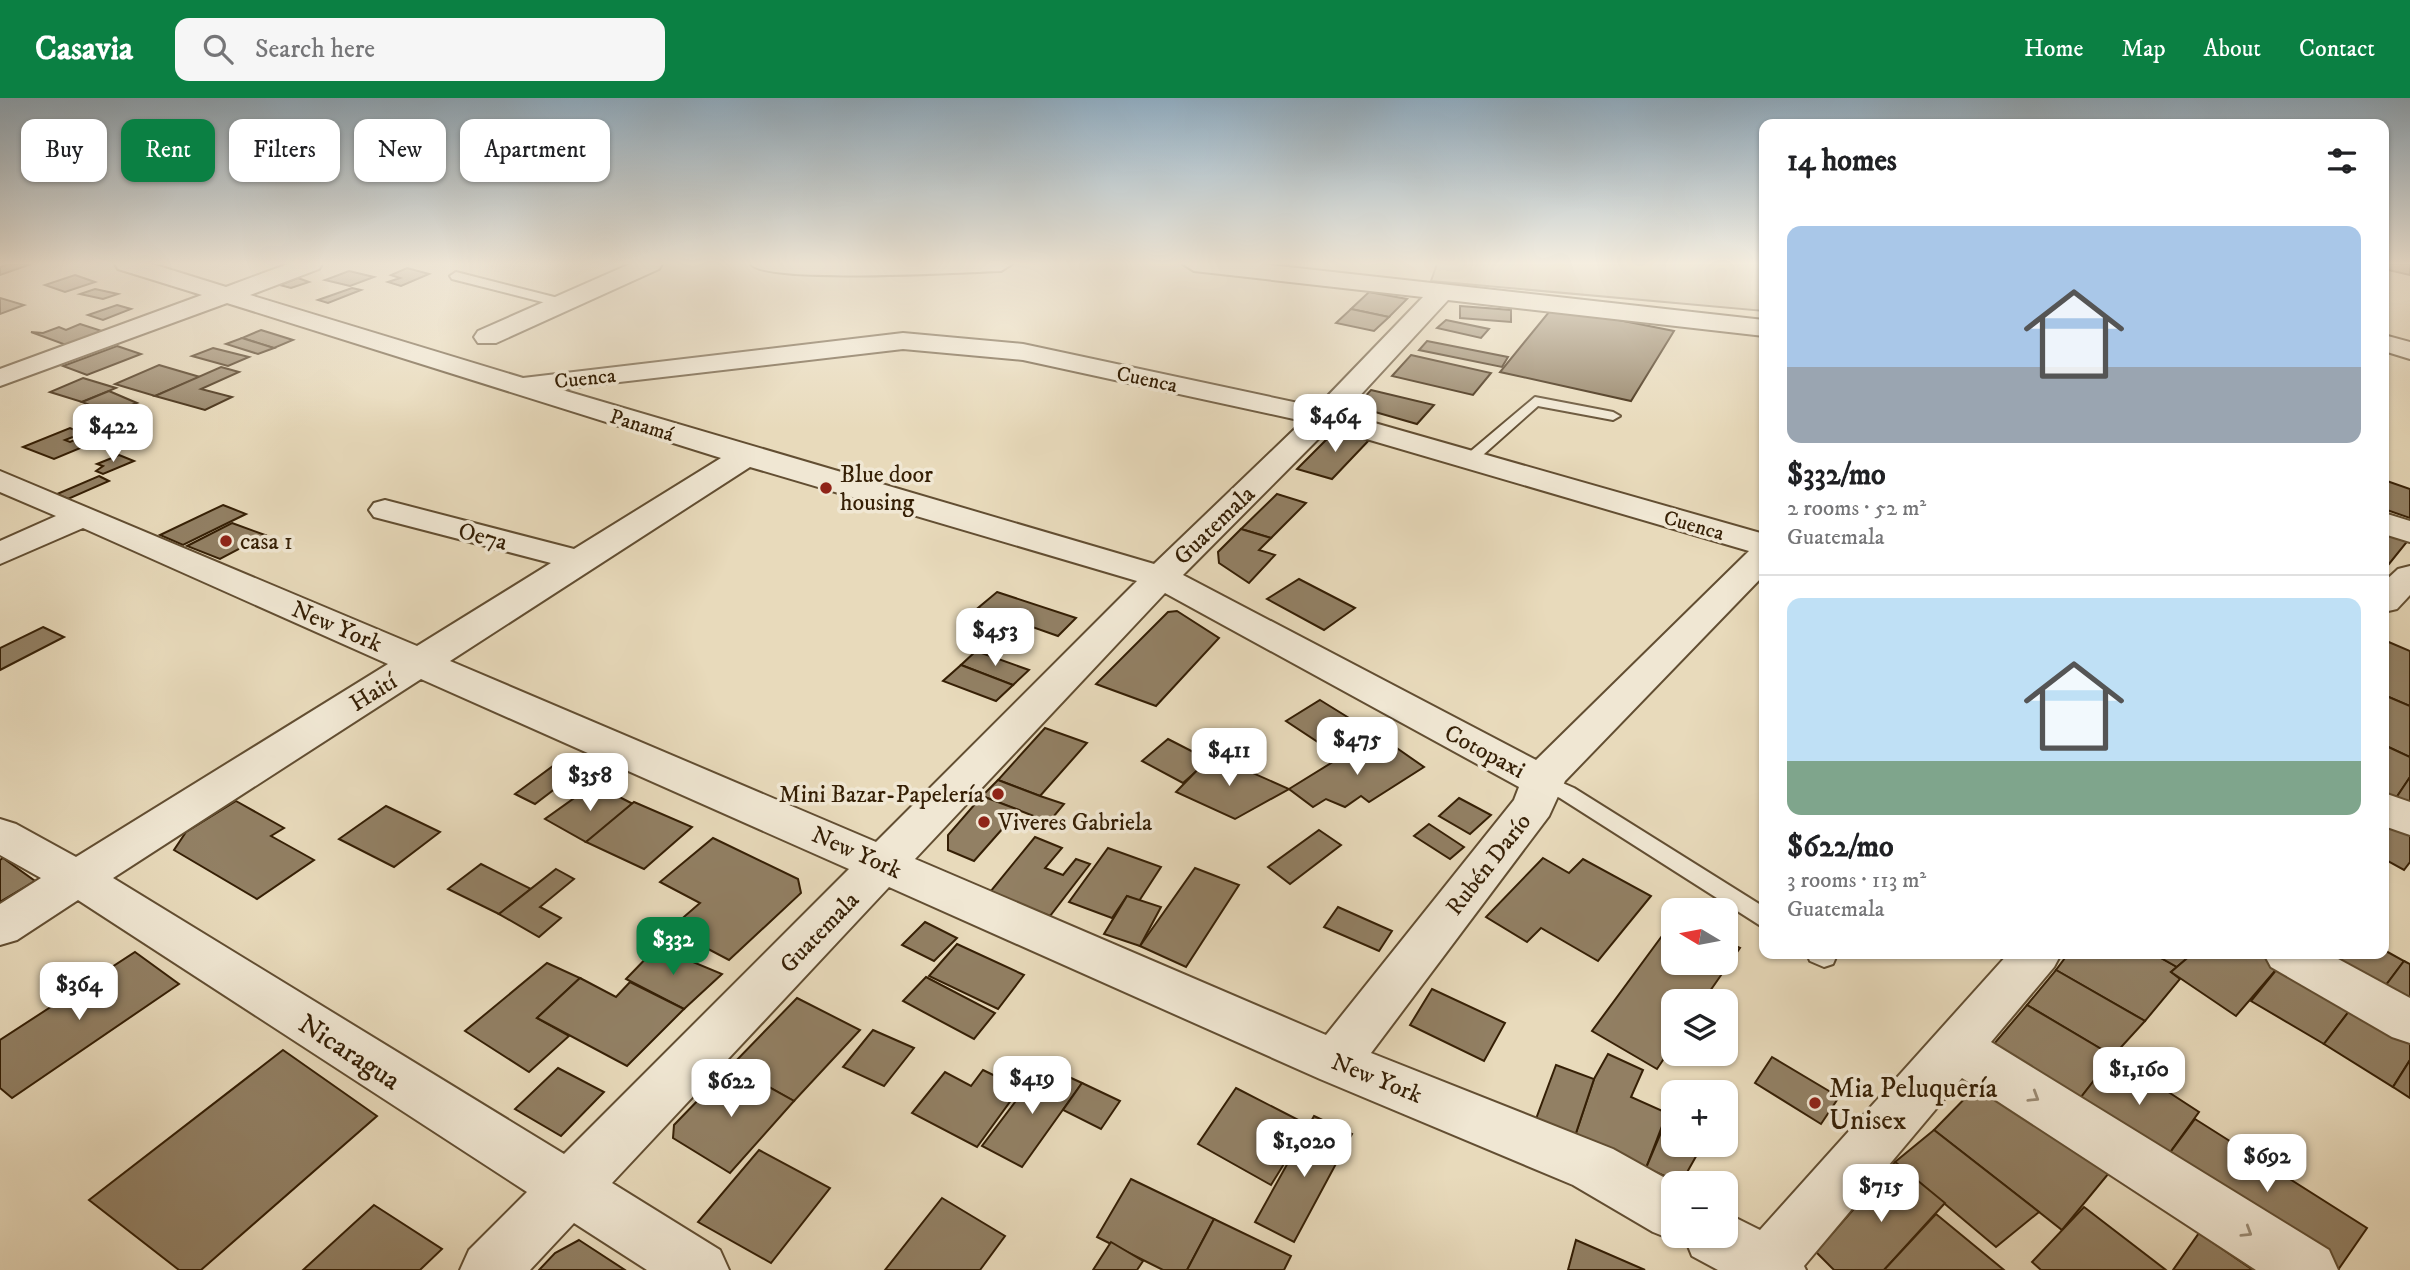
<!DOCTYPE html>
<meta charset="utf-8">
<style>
body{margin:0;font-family:"IM FELL DW Pica",serif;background:#f6f6f6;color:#202124;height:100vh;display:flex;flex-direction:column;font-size:26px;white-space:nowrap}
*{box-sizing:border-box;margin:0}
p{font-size:23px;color:#757577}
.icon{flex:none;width:38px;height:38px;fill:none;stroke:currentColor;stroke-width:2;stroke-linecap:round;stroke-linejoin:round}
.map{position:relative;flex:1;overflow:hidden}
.side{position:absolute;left:1759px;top:21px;width:630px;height:840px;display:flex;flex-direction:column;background:#fff;border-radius:14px;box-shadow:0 2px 5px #0004}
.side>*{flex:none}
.top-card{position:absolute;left:21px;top:21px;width:665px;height:63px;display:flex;gap:14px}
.needle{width:46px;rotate:280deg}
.buttons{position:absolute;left:1661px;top:800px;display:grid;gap:14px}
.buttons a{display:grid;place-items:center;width:77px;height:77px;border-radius:14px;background:#fff;box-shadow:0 2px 5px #0004;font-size:35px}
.price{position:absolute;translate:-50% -60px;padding:0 16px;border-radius:14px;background:#fff;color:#222;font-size:23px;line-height:46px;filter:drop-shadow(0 2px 4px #0008)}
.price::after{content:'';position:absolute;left:50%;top:42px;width:21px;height:16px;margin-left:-10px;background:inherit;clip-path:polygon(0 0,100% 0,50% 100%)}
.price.selected{background:#0b8043;color:#fff}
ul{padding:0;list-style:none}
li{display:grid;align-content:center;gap:14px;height:371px;padding:0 28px}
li+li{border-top:2px solid #e0e0e0}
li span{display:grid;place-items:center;height:217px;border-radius:14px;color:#555}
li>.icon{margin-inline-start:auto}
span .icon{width:126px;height:126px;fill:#fffc;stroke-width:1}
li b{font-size:30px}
h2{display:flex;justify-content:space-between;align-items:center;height:84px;padding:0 28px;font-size:30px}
.tag{padding:0 24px;border-radius:14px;background:#fff;box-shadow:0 2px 5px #0004;font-size:24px;line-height:63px}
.tag.selected{background:#0b8043;color:#fff}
header{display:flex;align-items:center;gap:42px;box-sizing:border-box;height:98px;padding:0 35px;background:#0b8043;color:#fff}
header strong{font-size:33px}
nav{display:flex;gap:38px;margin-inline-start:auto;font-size:24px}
.search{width:490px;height:63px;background:#f6f6f6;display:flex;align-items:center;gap:18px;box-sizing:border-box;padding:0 24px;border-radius:14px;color:#757577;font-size:26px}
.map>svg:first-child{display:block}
.green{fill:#caba9c;stroke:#806c50;stroke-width:2}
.building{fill:#928064;stroke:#351f05;stroke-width:2}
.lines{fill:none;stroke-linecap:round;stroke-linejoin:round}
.service-casing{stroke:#624e32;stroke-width:4}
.minor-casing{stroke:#624e32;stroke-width:4}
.service{fill:#f0e7d3;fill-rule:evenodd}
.minor{fill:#f0e7d3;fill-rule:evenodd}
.oneway{stroke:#9c8d76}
.poi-dot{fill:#8f2418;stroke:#f0e7d3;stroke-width:2.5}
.labels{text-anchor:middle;stroke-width:7;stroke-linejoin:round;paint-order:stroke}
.far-street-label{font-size:21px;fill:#351f05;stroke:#f0e7d3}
.poi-label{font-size:24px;fill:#351f05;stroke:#f0e7d3;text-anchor:start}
.street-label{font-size:24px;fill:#351f05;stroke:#f0e7d3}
.near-street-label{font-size:28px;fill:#351f05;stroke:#f0e7d3}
.near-poi-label{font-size:28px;fill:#351f05;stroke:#f0e7d3;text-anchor:start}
</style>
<header>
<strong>Casavia</strong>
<div class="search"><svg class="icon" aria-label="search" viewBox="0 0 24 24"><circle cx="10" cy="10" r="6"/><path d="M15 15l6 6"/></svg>Search here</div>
<nav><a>Home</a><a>Map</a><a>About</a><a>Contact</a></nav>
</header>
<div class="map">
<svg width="2410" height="1172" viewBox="0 0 2410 1172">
<rect width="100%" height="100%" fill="#e8dabb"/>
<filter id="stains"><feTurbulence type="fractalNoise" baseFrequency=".00286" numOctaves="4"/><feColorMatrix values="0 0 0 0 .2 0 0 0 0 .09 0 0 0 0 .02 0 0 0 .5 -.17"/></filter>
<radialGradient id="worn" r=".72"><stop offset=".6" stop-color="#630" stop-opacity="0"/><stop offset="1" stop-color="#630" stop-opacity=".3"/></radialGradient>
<polygon class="green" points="1437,166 1764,166 1764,213 1431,183"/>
<g class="building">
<polygon points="8,166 31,166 0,177 0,169"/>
<polygon points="2384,166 2410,166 2410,177 2384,171"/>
<polygon points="407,170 429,176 401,188 388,184 400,180 391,177"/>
<polygon points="349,173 374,179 350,188 325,182"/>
<polygon points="75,177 95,184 65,194 45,187"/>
<polygon points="298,180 309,184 291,190 280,187"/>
<polygon points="352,190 361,192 328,205 318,202"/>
<polygon points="95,191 118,196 103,201 80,196"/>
<polygon points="1369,194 1407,201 1389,219 1351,211"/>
<polygon points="0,200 24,207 0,216"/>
<polygon points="117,207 131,211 103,222 88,217"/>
<polygon points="1460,208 1511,212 1511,224 1460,220"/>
<polygon points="1553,209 1674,233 1631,303 1500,274"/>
<polygon points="1351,211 1389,219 1374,233 1336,225"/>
<polygon points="1446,222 1489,231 1481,240 1437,230"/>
<polygon points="80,226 102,233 66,247 31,234 43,235 59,229 66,232"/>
<polygon points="261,232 293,242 274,250 242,240"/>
<polygon points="242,240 274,250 258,256 226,246"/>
<polygon points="1427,243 1508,259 1502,269 1419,252"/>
<polygon points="117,248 141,256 87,277 63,268"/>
<polygon points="213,250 249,259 228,268 192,258"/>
<polygon points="1411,257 1491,275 1473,297 1392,278"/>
<polygon points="159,267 200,279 155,298 115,286"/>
<polygon points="221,269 239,274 201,291 232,299 205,312 155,298"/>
<polygon points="83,280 116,290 82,304 50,294"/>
<polygon points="1371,292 1434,307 1417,326 1361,310 1360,304"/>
<polygon points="109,293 137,305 109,315 82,304"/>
<polygon points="125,321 138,326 54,361 23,349 70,330 83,335 65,342 70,344"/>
<polygon points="1346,332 1372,339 1332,381 1297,371 1332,336"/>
<polygon points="119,357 134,363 103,376 96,373 103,368 97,366"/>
<polygon points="99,378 109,383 68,401 57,396"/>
<polygon points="2384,382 2410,391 2410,420 2384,411"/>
<polygon points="1277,396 1306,405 1271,440 1241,431"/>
<polygon points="223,407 246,416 183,447 160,437"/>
<polygon points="232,425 265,437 220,461 187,448"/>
<polygon points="1241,431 1271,440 1259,452 1275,457 1249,485 1219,465 1218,454"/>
<polygon points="2384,431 2410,440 2389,466 2384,464"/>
<polygon points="1299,481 1355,510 1324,532 1267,501"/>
<polygon points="997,494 1076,520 1058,538 978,510"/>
<polygon points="1177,513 1219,540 1156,608 1096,586 1168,514"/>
<polygon points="43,529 64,539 0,572 0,550"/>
<polygon points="2384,542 2410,553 2410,608 2384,597"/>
<polygon points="976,553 1029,572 1013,587 961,567"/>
<polygon points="961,567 1013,587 996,603 943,583"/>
<polygon points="2384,597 2410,608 2410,659 2384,647"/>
<polygon points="1320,602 1370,633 1336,656 1286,623"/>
<polygon points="1045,630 1087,645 1040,698 998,682"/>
<polygon points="1168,641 1209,662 1183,685 1142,663"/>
<polygon points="1391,646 1424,669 1369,704 1361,698 1345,709 1326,701 1313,709 1289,691 1357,649 1370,659"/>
<polygon points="2384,647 2410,659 2410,679 2396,700 2384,695"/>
<polygon points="1212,657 1289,691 1235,721 1176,694"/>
<polygon points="553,668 573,677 535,706 515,696"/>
<polygon points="2410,679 2410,707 2396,700"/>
<polygon points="998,682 1040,698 1064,706 1049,724 982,698"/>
<polygon points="594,686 635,707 586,744 545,721"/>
<polygon points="982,698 1019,712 974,763 948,752 948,737"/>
<polygon points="1459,700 1491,717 1470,736 1439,718"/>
<polygon points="236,703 284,730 271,738 314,762 257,801 174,752 186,734"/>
<polygon points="634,704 692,729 644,771 586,744"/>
<polygon points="386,708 440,734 394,769 339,741"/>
<polygon points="2384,720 2410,730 2410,764 2404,772 2384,761"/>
<polygon points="1429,726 1464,749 1450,761 1414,738"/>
<polygon points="1319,732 1341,747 1290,786 1268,769"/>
<polygon points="1035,739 1062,750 1045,770 1063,777 1076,761 1090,766 1050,818 990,794"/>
<polygon points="713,740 798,781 801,795 729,862 670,831 700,805 660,784"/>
<polygon points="1108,750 1161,769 1139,803 1127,798 1112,820 1069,804"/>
<polygon points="3,760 35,783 0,804 0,762"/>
<polygon points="1543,760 1569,775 1583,761 1651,798 1598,863 1541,830 1527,844 1486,819"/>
<polygon points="481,766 531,791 499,816 448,791"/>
<polygon points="1195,770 1239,787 1186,869 1140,848"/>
<polygon points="556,771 574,781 540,809 561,820 539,839 499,816"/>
<polygon points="1127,798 1161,809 1140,848 1104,836"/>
<polygon points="1338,809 1392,833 1379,853 1324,829"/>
<polygon points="1673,823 1673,864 1726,864 1726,843 1740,850 1703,903 1673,903 1673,947 1657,971 1592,933"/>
<polygon points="925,824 957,840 934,863 902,847"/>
<polygon points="957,846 1024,877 998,911 929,878"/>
<polygon points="657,849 722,876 684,911 626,881"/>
<polygon points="2384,852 2404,863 2380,895 2308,856 2384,856"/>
<polygon points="135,854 179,886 12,1000 0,990 0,942"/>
<polygon points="2068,856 2154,856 2177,869 2171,874 2180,881 2145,923 2056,872"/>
<polygon points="2154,856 2192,856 2177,869"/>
<polygon points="2192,856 2264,856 2281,866 2236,918 2171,874"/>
<polygon points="2404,863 2410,866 2410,912 2380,895"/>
<polygon points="547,865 580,880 537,920 569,938 529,974 465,933"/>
<polygon points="2281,866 2353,908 2324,946 2251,903"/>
<polygon points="2056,872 2145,923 2113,958 2027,907"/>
<polygon points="926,879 995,915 974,941 903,903"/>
<polygon points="580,880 616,899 630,884 684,911 627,968 537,920"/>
<polygon points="1432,891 1505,925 1484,963 1410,927"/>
<polygon points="797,900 860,932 794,1003 731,968"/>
<polygon points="2027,907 2113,958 2078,1003 1993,947"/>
<polygon points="2353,908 2410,941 2410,962 2393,989 2324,946"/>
<polygon points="873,932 914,950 884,988 843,969"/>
<polygon points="283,952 377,1018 201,1172 179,1172 89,1102"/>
<polygon points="1608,956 1643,972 1631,999 1667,1015 1646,1070 1575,1038 1594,981"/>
<polygon points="2113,958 2199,1014 2166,1060 2078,1003"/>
<polygon points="1772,959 1839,999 1821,1026 1755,985"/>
<polygon points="2410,962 2410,1000 2393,989"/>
<polygon points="1043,967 1082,985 1022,1069 982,1048"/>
<polygon points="1556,967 1594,981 1575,1038 1536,1021"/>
<polygon points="731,968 794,1003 730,1075 673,1040 674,1027"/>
<polygon points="558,970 604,994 561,1038 515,1011"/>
<polygon points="983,972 1020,990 977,1049 912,1015 945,974 971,988"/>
<polygon points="1082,985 1120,1003 1101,1031 1063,1012"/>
<polygon points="1978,987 2109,1075 2062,1132 1934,1032"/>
<polygon points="1236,990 1308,1027 1271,1087 1198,1046"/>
<polygon points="1673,1006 1673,1046 1703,1046 1681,1085 1646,1070"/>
<polygon points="1314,1018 1352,1036 1294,1144 1255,1124"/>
<polygon points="2195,1021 2367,1130 2338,1172 2166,1060"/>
<polygon points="1934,1032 2039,1114 1996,1149 1895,1064"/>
<polygon points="759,1052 830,1090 771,1165 698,1124"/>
<polygon points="1895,1064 1945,1105 1884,1172 1834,1172 1816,1154"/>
<polygon points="1131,1081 1214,1121 1187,1172 1163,1172 1097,1139"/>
<polygon points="942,1100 1005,1138 980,1172 885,1172"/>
<polygon points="374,1107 442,1151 420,1172 303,1172"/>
<polygon points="2084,1109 2166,1172 2041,1172 2032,1164"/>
<polygon points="1936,1116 2004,1172 1884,1172"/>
<polygon points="1214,1121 1291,1158 1284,1172 1187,1172"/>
<polygon points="2199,1135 2253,1172 2173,1172"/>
<polygon points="579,1142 625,1172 539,1172 555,1155"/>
<polygon points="1576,1142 1645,1172 1568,1172"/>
<polygon points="1111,1144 1143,1163 1137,1172 1093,1172"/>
</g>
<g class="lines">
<defs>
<g id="service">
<polygon points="456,174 566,202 568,205 562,209 452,181 450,178"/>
<polygon points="1535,299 1613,314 1620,318 1613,322 1538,308 1475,364 1465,364 1465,358"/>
<polygon points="1542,676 1574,690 1764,809 1764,830 1560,700 1535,688 1532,683 1535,678"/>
<polygon points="1807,856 1834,856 1836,859 1833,866 1824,869 1810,863"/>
</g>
<g id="minor">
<path d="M115 166H152L226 189 288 166H322L319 171 250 197 523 280 903 235 1023 246 1317 309 1423 199 1194 173 1183 166H1261L1764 222V238L1448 202 1343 316 1764 436V477L1565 683 1549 718 1371 955 1613 1051 1674 1085 1673 1138H1726V1115L1760 1132 2008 856H2061L2054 869 1991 944 2329 1152 2338 1172H2256L1962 980 1804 1168 1806 1172H1718L1692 1158 1684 1138 1673 1142 1653 1134 1573 1087 1320 981 889 789 612 1085 720 1152 729 1172H647L574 1125 530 1172H460L469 1152 527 1094 78 802 17 842 0 847V806L41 780 0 757V721L16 726 76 759 388 566 83 430 0 466V443L56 418 0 394V373L417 548 551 465 374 419 369 412 374 405 385 402 574 451 721 360 227 205 0 288V271L202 197 118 171ZM903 251 1023 262 1303 323 1154 466 559 291ZM1329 330 1749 453 1536 662 1183 477ZM750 369 1137 483 876 744 450 563ZM1165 495 1519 689 1514 702 1326 937 915 761ZM421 581 849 771 564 1056 113 780Z"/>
<polygon points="630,166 662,166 659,171 496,245 478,245 474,239 478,233"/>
<path d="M751 166H1012L1001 173C967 174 764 186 751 166Z"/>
<polygon points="2384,237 2410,244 2410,261 2384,253"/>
<polygon points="2384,415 2410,423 2410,444 2384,436"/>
<polygon points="2410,468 2410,497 2397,511 2384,514 2384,484 2398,471"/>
<polygon points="2384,695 2410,704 2410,737 2384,728"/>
<polygon points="2264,856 2329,856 2410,900 2410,945 2392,939 2271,869"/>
</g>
</defs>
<use href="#service" class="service-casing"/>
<use href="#minor" class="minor-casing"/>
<use href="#service" class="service"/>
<use href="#minor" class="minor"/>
</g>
<defs><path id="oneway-chevron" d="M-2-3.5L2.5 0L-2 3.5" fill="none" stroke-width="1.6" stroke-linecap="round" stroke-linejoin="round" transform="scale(1.75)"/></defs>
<g class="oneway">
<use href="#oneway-chevron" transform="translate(2034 999) rotate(32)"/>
<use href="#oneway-chevron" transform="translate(2247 1134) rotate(32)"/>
</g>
<linearGradient id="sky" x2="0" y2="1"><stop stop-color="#8faabd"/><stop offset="0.5" stop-color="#f5eee0"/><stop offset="1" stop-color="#f5eee0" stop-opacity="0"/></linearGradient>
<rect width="2410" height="331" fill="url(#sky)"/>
<g class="poi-dot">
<circle cx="826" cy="390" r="7"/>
<circle cx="226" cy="443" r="7"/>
<circle cx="998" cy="696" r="7"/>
<circle cx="984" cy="724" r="7"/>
<circle cx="1815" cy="1005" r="7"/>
</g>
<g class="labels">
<g class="far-street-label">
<text transform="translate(585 280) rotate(-6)" y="7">Cuenca</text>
<text transform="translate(1147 281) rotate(12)" y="7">Cuenca</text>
<text transform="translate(642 327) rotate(17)" y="7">Panamá</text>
<text transform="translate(1694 427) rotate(16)" y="7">Cuenca</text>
</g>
<g class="poi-label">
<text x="840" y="384">Blue door<tspan x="840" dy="28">housing</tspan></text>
<text x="240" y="451">casa 1</text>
<text x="984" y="704" text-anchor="end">Mini Bazar-Papelería</text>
<text x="998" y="732">Viveres Gabriela</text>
</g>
<g class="street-label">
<text transform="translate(1214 427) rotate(-44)" y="8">Guatemala</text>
<text transform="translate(483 438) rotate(15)" y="8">Oe7a</text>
<text transform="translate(337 528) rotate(23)" y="8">New York</text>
<text transform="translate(373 594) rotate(-32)" y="8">Haití</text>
<text transform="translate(1485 653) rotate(28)" y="8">Cotopaxi</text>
<text transform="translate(857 754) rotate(24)" y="8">New York</text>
<text transform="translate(1488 766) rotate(-52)" y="8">Rubén Darío</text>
<text transform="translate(819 834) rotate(-46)" y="8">Guatemala</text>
<text transform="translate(1377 980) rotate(22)" y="8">New York</text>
</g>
<g class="near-street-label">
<text transform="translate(350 953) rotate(33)" y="10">Nicaragua</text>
</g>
<g class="near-poi-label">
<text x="1829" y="999">Mia Peluquería<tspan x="1829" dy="32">Unisex</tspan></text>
</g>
</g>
<rect width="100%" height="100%" filter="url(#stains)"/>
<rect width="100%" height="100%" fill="url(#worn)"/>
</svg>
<div class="buttons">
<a><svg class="needle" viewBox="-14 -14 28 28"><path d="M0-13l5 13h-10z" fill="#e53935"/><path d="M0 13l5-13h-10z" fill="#757577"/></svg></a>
<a><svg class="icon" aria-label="layers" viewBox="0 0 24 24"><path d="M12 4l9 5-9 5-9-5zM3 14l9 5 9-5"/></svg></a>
<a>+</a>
<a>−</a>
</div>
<b class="price" style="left:1335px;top:356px">$464</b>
<b class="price" style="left:113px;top:366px">$422</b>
<b class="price" style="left:995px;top:570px">$453</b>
<b class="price" style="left:1357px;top:679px">$475</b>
<b class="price" style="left:1229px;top:690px">$411</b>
<b class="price" style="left:590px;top:715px">$358</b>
<b class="price selected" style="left:673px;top:879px">$332</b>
<b class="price" style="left:79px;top:924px">$364</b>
<b class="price" style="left:2139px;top:1009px">$1,160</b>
<b class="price" style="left:1032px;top:1018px">$419</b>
<b class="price" style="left:731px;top:1021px">$622</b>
<b class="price" style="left:1304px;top:1081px">$1,020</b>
<b class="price" style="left:2267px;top:1096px">$692</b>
<b class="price" style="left:1881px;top:1126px">$715</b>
<div class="top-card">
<a class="tag">Buy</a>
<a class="tag selected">Rent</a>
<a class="tag">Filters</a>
<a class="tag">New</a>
<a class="tag">Apartment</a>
</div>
<section class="side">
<h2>14 homes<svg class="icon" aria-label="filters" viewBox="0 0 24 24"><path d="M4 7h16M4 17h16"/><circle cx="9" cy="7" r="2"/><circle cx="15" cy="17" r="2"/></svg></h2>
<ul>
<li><span style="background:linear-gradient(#a9c7e8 65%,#9aa5b1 0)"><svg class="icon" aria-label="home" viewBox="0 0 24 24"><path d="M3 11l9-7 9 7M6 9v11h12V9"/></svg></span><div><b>$332/mo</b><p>2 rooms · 52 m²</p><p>Guatemala</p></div></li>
<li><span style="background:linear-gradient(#bfe0f5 75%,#7fa58c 0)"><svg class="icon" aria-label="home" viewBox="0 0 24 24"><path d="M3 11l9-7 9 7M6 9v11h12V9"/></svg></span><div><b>$622/mo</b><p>3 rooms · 113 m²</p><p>Guatemala</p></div></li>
</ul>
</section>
</div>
